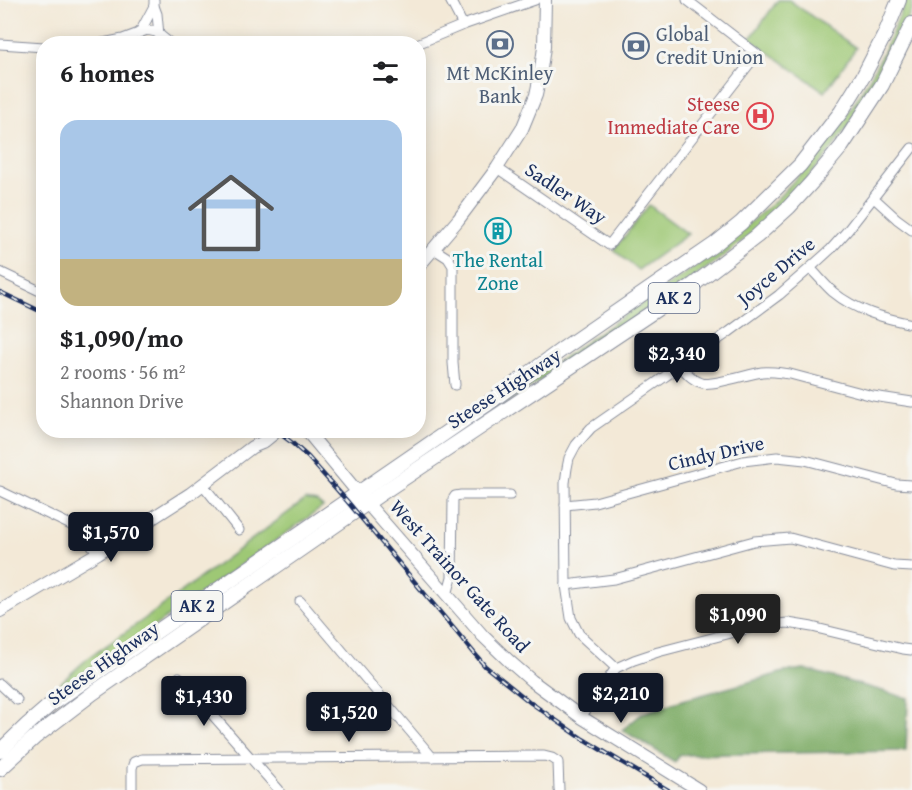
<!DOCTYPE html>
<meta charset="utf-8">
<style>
body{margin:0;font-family:"Gentium Book Plus",serif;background:#f6f6f6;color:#202124;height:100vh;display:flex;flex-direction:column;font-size:22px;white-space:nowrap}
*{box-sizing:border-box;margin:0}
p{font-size:20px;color:#757577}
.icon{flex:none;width:33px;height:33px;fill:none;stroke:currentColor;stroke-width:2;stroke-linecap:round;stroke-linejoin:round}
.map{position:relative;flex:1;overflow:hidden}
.side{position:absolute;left:36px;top:36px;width:390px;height:402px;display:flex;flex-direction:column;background:#fff;border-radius:24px;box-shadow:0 3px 15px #0003}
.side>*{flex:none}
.price{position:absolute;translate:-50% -51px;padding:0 14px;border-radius:6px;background:#111827;color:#fff;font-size:20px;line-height:39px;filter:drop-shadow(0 2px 3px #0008)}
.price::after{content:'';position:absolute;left:50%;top:36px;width:18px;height:14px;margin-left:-9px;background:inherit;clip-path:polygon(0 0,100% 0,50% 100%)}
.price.on{background:#222;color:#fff}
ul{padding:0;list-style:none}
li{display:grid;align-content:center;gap:12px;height:318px;padding:0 24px}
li+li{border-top:2px solid #e0e0e0}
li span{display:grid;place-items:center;height:186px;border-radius:18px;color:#555}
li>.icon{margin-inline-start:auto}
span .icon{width:108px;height:108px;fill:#fffc;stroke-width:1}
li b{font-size:26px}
h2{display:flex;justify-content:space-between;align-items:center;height:72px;padding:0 24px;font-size:26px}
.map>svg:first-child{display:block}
.green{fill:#9ec875;stroke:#5c7c6a;stroke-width:1.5}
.forest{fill:#7eac66;stroke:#4c6e62;stroke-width:1.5}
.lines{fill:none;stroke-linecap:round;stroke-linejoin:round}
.minor-casing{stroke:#878c9a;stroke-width:11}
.major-casing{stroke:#878c9a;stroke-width:14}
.highway-casing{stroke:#878c9a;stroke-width:16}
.minor{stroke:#fff;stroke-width:9}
.major{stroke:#fff;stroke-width:12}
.highway{stroke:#fff;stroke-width:14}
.rail-casing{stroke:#1b2f5e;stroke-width:4.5}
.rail{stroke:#f6f6f2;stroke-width:2;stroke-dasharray:7;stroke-linecap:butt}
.labels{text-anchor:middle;stroke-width:6;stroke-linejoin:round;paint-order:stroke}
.shield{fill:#f6f6f2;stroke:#5d6b8a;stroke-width:1.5}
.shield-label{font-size:18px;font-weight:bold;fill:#1b2f5e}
.service-label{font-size:20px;fill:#4e5e75;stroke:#f6f6f2;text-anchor:start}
.health-label{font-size:20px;fill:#be3a42;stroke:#f6f6f2;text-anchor:end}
.street-label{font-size:20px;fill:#1b2f5e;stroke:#f6f6f2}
.culture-label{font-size:20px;fill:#0d838f;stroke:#f6f6f2}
</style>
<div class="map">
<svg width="912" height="790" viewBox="0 0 912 790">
<rect width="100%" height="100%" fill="#f6f6f2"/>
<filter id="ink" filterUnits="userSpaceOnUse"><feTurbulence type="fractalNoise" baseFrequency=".0167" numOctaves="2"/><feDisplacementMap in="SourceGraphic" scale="12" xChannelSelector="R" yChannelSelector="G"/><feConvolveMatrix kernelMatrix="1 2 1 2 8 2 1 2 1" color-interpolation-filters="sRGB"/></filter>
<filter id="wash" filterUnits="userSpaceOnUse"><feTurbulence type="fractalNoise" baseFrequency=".008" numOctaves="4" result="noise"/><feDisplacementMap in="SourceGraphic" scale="24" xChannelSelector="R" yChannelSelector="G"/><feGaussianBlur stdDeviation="1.35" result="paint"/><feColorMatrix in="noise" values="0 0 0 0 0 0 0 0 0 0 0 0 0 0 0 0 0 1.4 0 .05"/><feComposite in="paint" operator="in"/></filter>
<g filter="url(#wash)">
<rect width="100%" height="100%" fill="#f3e9d7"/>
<g class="green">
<polygon points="778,0 789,0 856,48 825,92 750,39"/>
<path d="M906 0H912V9C885 70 852 129 807 179 786 202 759 228 734 248 700 275 662 299 625 324 575 357 524 391 473 425L472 423 577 348 696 266 727 242 775 201 800 174 840 126 871 76 890 38Z"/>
<polygon points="649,205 688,234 638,270 614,250"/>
<polygon points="305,500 317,502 323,507 152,628 56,692 28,712 87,659 150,615"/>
<polygon points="300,540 302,542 26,738 25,737 37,724 52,711"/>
</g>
<polygon class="forest" points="804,669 908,698 906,751 680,755 675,762 622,730 643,713 679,701 742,684 784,672"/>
</g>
<g filter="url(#ink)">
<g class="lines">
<defs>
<g id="minor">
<polyline points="154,0 154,6 157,14 159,35"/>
<polyline points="450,0 463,25"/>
<polyline points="140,32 154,6"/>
<polyline points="0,44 44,47"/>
<polyline points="98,44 123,39 147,30 156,32 171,44"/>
<polyline points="417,44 463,25 535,0"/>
<polyline points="497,168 609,245 757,54 687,0"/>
<polyline points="874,198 897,219 912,230"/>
<polyline points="434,249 448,258 453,266 453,363 455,385"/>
<path d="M810 268C818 276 825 285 833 292 856 311 884 318 912 324"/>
<polyline points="0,272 44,293"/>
<path d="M680 366C686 372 693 381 702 383 712 386 749 374 762 372 771 371 781 373 790 374L873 396 912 402"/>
<polyline points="203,485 239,530"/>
<polyline points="0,491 79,529 98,553"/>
<polyline points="565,505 595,502 743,461 777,457 805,460 896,484 911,485"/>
<polyline points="566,585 614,579 754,541 790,538 894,566 912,567"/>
<polyline points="447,595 452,577 453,499 455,496 461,495 510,495"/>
<polyline points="300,601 432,757"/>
<polyline points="616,668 579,634 571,618 566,585 565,483 567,468 569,458 576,445 591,428 729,332 779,295 810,268 831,249 848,230 912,148"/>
<polyline points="179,677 279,790"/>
<polyline points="0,684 17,700"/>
<polyline points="581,717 616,668 634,660 658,652 758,626 788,623 812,627 903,649 911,650"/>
<polyline points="132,790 132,768 134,762 142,759 544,756 552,758 558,762 559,790"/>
</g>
<g id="major">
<polyline points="418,267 458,220 497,168 522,129 536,95 540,76 544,47 545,0"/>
<polyline points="306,430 359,494 483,636 509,661 532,681 581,717 699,790"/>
<polyline points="0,611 98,553 190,494 252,447 262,443 278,430"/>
</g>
<g id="highway">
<polyline points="0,751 27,725 50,705 486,405 564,348 715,244 741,223 800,165 841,112 864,75 885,34 899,0"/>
<polyline points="0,769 34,738 93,693 379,495 693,285 757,236 789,207 812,182 842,146 882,85 912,24"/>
</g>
</defs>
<use href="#minor" class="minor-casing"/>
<use href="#major" class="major-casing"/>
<use href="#highway" class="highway-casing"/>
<use href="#minor" class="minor"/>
<use href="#major" class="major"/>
<use href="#highway" class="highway"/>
<defs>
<g id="rail">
<polyline points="0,292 44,313"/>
<polyline points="275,430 291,442 308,457 347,501 485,666 531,703 583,739 668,790"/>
</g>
</defs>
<use href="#rail" class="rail-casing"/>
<use href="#rail" class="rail"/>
</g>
</g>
<defs>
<symbol id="bank-ring" viewBox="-11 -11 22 22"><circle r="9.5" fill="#f6f6f2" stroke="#5c6f8a" stroke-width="1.5"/><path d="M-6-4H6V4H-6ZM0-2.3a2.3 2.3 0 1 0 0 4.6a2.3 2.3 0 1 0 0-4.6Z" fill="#5c6f8a"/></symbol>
<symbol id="hospital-ring" viewBox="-11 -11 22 22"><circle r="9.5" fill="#f6f6f2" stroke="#e0444e" stroke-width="1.5"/><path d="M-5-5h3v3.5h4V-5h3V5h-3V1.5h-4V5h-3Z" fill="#e0444e"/></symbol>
<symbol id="building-ring" viewBox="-11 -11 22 22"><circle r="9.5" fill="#f6f6f2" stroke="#0f9aa8" stroke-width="1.5"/><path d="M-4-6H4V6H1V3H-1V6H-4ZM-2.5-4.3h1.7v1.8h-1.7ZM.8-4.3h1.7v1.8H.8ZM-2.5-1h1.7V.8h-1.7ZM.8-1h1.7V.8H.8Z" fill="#0f9aa8"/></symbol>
</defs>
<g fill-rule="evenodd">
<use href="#bank-ring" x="485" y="29" width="30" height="30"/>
<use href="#bank-ring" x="621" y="31" width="30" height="30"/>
<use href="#hospital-ring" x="745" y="101" width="30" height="30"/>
<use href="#building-ring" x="483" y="216" width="30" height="30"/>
</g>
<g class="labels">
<g class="shield">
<rect x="648.5" y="283" width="51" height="30" rx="4.5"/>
<rect x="171.5" y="591" width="51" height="30" rx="4.5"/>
</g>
<g class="shield-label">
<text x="674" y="304">AK 2</text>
<text x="197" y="612">AK 2</text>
</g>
<g class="service-label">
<text x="656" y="41">Global<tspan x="656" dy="23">Credit Union</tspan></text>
<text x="500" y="80" text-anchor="middle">Mt McKinley<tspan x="500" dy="23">Bank</tspan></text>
</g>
<g class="health-label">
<text x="740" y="111">Steese<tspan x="740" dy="23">Immediate Care</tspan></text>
</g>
<g class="street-label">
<text transform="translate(566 193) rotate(34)" y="7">Sadler Way</text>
<text transform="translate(776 271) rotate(-40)" y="7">Joyce Drive</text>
<text transform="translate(504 388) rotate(-33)" y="7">Steese Highway</text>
<text transform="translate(716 453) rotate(-13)" y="7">Cindy Drive</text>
<text transform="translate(460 576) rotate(48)" y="7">West Trainor Gate Road</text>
<text transform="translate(103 663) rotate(-35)" y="7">Steese Highway</text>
</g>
<g class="culture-label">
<text x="498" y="267">The Rental<tspan x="498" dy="23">Zone</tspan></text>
</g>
</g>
</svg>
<b class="price" style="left:677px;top:384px">$2,340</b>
<b class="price" style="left:111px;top:563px">$1,570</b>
<b class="price on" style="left:738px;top:645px">$1,090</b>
<b class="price" style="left:621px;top:724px">$2,210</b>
<b class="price" style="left:204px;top:727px">$1,430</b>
<b class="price" style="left:349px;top:743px">$1,520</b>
<section class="side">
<h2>6 homes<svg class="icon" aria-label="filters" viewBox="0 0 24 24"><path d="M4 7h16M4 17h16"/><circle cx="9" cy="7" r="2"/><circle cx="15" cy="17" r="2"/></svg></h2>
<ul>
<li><span style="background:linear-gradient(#a9c7e8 75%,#c2b280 0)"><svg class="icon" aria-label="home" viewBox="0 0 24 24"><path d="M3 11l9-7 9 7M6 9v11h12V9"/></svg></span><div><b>$1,090/mo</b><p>2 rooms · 56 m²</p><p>Shannon Drive</p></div></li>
</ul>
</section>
</div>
